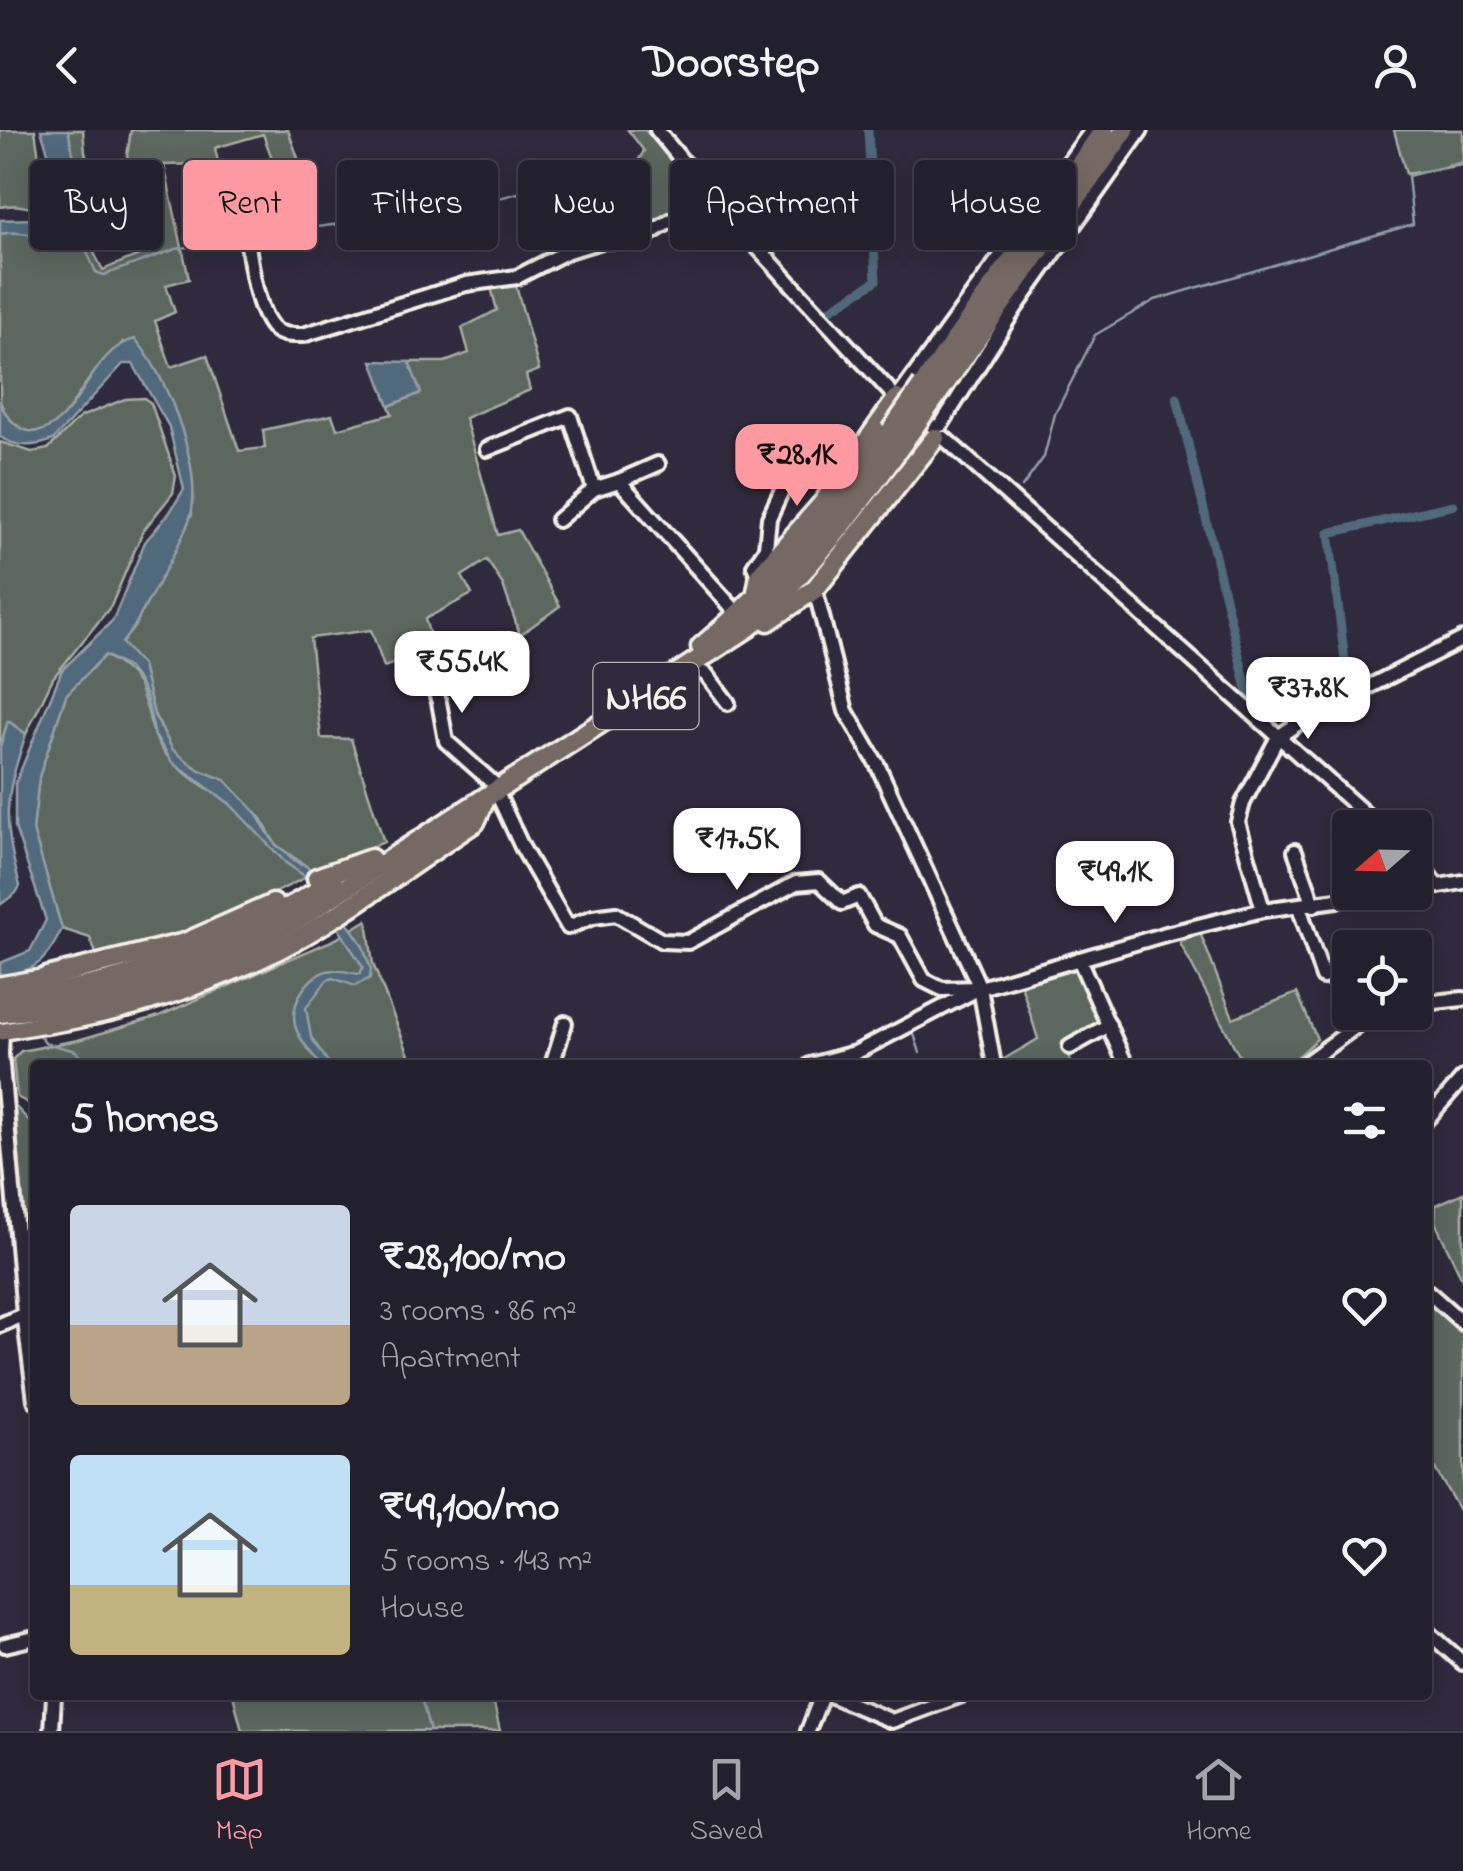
<!DOCTYPE html>
<meta charset="utf-8">
<style>
body{margin:0;font-family:"Indie Flower",sans-serif;background:#2f2d3a;color:#f1f3f6;height:100vh;display:flex;flex-direction:column;font-size:38px;white-space:nowrap}
*{box-sizing:border-box;margin:0}
p{font-size:32px;color:#a3a3aa}
.icon{flex:none;width:55px;height:55px;fill:none;stroke:currentColor;stroke-width:2;stroke-linecap:round;stroke-linejoin:round}
.map{position:relative;flex:1;overflow:hidden}
.side{position:absolute;left:30px;top:930px;width:1402px;height:640px;display:flex;flex-direction:column;background:#23202e;border-radius:10px;box-shadow:0 5px 25px #0003,0 0 0 2px #403e4a}
.side>*{flex:none}
.banner{position:absolute;left:30px;top:30px;width:1405px;height:90px;display:flex;gap:20px}
.needle{width:65px;rotate:250deg}
.buttons{position:absolute;left:1332px;top:680px;display:grid;gap:20px}
.buttons a{display:grid;place-items:center;width:100px;height:100px;border-radius:10px;background:#23202e;box-shadow:0 5px 25px #0003,0 0 0 2px #403e4a;font-size:50px}
.price{position:absolute;translate:-50% -85px;padding:0 22px;border-radius:20px;background:#fff;color:#222;font-size:32px;line-height:65px;filter:drop-shadow(0 2px 5px #0008)}
.price::after{content:'';position:absolute;left:50%;top:60px;width:30px;height:22px;margin-left:-15px;background:inherit;clip-path:polygon(0 0,100% 0,50% 100%)}
.price.on{background:#ff9aa2;color:#111}
ul{padding:0;list-style:none}
li{display:flex;align-items:center;gap:30px;height:250px;padding:0 40px}
li span{display:grid;place-items:center;flex:none;width:280px;height:200px;border-radius:10px;color:#555}
li>.icon{margin-inline-start:auto}
span .icon{width:120px;height:120px;fill:#fffc;stroke-width:1}
li b{font-size:42px}
h2{display:flex;justify-content:space-between;align-items:center;height:120px;padding:0 40px;font-size:42px}
.chip{padding:0 35px;border-radius:10px;background:#23202e;box-shadow:0 5px 25px #0003,0 0 0 2px #403e4a;font-size:35px;line-height:90px}
.chip.on{background:#ff9aa2;color:#111}
header{display:flex;justify-content:space-between;align-items:center;height:130px;padding:0 40px;background:#23202e;font-size:45px;font-weight:700}
.menu{display:flex;justify-content:space-around;align-items:center;height:140px;border-top:2px solid #403e4a;background:#23202e;font-size:28px;color:#a3a3aa}
.menu a{display:grid;justify-items:center;gap:5px}
.menu .on{color:#ff9aa2}
.map>svg:first-child{display:block}
.green{fill:#5b685e;stroke:#a8aca3;stroke-width:2.5}
.water{fill:#51697c;stroke:#929fa7;stroke-width:2.5}
.lines{fill:none;stroke-linecap:round;stroke-linejoin:round}
.stream{stroke:#929fa7;stroke-width:2.5}
.canal{stroke:#51697c;stroke-width:9}
.minor-casing{stroke:#f4f1e8;stroke-width:20}
.major-casing{stroke:#f4f1e8;stroke-width:22}
.highway-casing{stroke:#f4f1e8;stroke-width:25}
.minor{stroke:#2f2a3d;stroke-width:12}
.major{stroke:#766964;stroke-width:15}
.highway{stroke:#766964;stroke-width:18}
.highway-bridge-casing{stroke:#f4f1e8;stroke-width:25;stroke-linecap:butt}
.highway-bridge{stroke:#766964;stroke-width:18}
.labels{text-anchor:middle;stroke-width:9;stroke-linejoin:round;paint-order:stroke}
.shield{fill:#2f2a3d;stroke:#b9b5b5;stroke-width:2.5}
.shield-label{font-size:38px;font-weight:bold;fill:#f4f1e8}
</style>
<header><svg class="icon" aria-label="back" viewBox="0 0 24 24"><path d="M15 5l-7 7 7 7"/></svg>Doorstep<svg class="icon" aria-label="person" viewBox="0 0 24 24"><circle cx="12" cy="8" r="4"/><path d="M4 21q1-7 8-7t8 7"/></svg></header>
<div class="map">
<svg width="1463" height="1601" viewBox="0 0 1463 1601">
<rect width="100%" height="100%" fill="#2f2a3d"/>
<filter id="ink" filterUnits="userSpaceOnUse"><feTurbulence type="fractalNoise" baseFrequency=".01" numOctaves="2"/><feDisplacementMap in="SourceGraphic" scale="20" xChannelSelector="R" yChannelSelector="G"/><feConvolveMatrix kernelMatrix="1 2 1 2 8 2 1 2 1" color-interpolation-filters="sRGB"/></filter>
<g filter="url(#ink)">
<g class="green">
<path d="M0 0H35L39 28 62 70 59 79C33 84 25 71 0 77Z"/>
<path d="M68 0H83L85 22 98 68 92 119 103 140 153 119 127 26 131 0H288L299 31 277 42 263 4 215 18 226 70 211 69 202 34 164 35 189 149 166 155 175 182 155 191 171 237 207 225 239 321 265 318 263 300 332 285 337 299 392 284 389 276 420 263 409 232H445L469 223 462 198 497 180 490 154 515 152 539 240 526 245 530 260 465 288 498 405 518 400 560 476 520 505 503 455 487 430 462 446 472 464 425 489 434 519 384 537 371 500 310 508 321 608 351 609 384 712 313 741 276 715 261 689 225 650 199 640 173 620 154 584 142 536 121 513 134 497 192 384 179 293 123 212C112 224 100 235 90 248 79 262 69 283 56 294 32 313 9 295 0 272V104L20 100 71 112 80 50 74 41Z"/>
<polygon points="628,0 645,0 701,66 662,90 641,96 617,46 634,38 644,21"/>
<polygon points="1394,0 1463,0 1463,35 1406,44"/>
<polygon points="144,268 151,273 176,346 173,363 143,401 111,476 53,548 26,604 8,591 0,617 0,312 32,322 48,319 80,287 125,269"/>
<path d="M104 525C167 559 132 590 172 631 189 650 215 661 234 677 260 700 277 727 306 747L191 805 99 831 90 808 62 799 33 700 39 646 66 565Z"/>
<polygon points="367,790 373,834 413,935 35,935 35,977 17,967 13,929 21,921 78,910 159,886 336,809"/>
<polygon points="1199,800 1233,888 1297,863 1317,909 1289,935 1244,935 1180,813"/>
<polygon points="1075,836 1100,896 1063,912 1072,935 1000,935 999,932 1038,909 1020,851"/>
<polygon points="15,976 35,997 35,1085 24,1087"/>
<polygon points="1463,1063 1463,1151 1435,1092 1436,1075"/>
<polygon points="1428,1168 1463,1196 1463,1387 1428,1327"/>
<polygon points="233,1565 492,1565 500,1601 242,1601"/>
</g>
<g class="water">
<path d="M41 0H68L86 82 79 110C56 115 30 98 0 104V90L33 89 68 100 73 75 54 41Z"/>
<path d="M135 209C167 245 200 332 192 380 188 404 147 472 134 497L122 513 142 536 154 585 173 620 199 640 225 650 253 679 276 715 313 741 362 814 371 839 370 848 355 856 333 848 327 850 306 878 311 907 330 935H320C313 924 302 913 297 901 287 880 304 847 327 841 338 838 349 843 360 844L363 837 306 747 286 733 229 673 172 632 155 606 146 566 139 552 128 538 105 525 66 565 39 647 33 700 62 799C46 832 36 841 0 847V833L30 821 46 790 15 698V654L62 540 113 490 145 412 170 382 184 359 169 297 133 234H123L53 310C34 317 17 318 0 307V272C9 295 30 312 54 294 85 272 95 219 135 209Z"/>
<polygon points="372,231 409,232 421,263 389,276"/>
<path d="M8 591 26 604C4 671 2 687 20 756L16 763 0 775V617Z"/>
</g>
<g class="lines">
<g class="stream">
<polyline points="251,106 465,77 568,50 573,62 620,45 643,93"/>
<polyline points="80,107 96,142 104,145 176,119 243,107"/>
<polyline points="1022,357 1044,327 1055,284 1095,205 1155,170 1413,94 1408,46 1463,32"/>
<polyline points="136,547 148,582"/>
<polyline points="156,608 166,622"/>
<polyline points="288,725 301,735"/>
<polyline points="36,901 45,913 76,921 84,935"/>
<polyline points="913,901 920,923"/>
<polyline points="420,1565 430,1601"/>
</g>
<g class="canal">
<polyline points="828,181 876,151 868,0"/>
<polyline points="1177,268 1249,567 1273,578"/>
<polyline points="1285,584 1348,555 1329,403 1454,375"/>
</g>
<defs>
<g id="minor">
<polyline points="657,0 715,71 897,269 934,297"/>
<path d="M243 85C249 113 253 175 272 197 280 206 292 205 303 205L466 154 517 147 568 121 602 111 641 109 711 66"/>
<polyline points="897,269 1092,0"/>
<polyline points="941,295 1014,180 1141,0"/>
<polyline points="944,308 1381,698"/>
<polyline points="487,319 570,286 594,359"/>
<polyline points="658,334 619,351 739,485"/>
<polyline points="558,390 594,359 619,351"/>
<polyline points="759,448 754,436 766,418 769,388 805,311"/>
<polyline points="815,459 846,581 877,634 980,858 994,935"/>
<polyline points="424,528 439,572 446,611 493,653"/>
<polyline points="691,536 707,545 728,573"/>
<polyline points="496,661 522,717 568,797 593,787 616,784 662,811 688,812 796,753 819,751 842,773 859,766 875,795 900,806 924,850 942,859 980,858"/>
<polyline points="1295,721 1314,775"/>
<polyline points="1415,728 1437,756"/>
<polyline points="1415,760 1463,752"/>
<polyline points="1299,777 1323,847"/>
<polyline points="1263,780 1238,692 1243,673 1278,607 1303,590 1463,509"/>
<polyline points="1079,829 1126,935"/>
<polyline points="1415,874 1463,869"/>
<polyline points="2,902 1,924 24,1183 35,1270"/>
<polyline points="1070,917 1109,895"/>
<polyline points="552,935 565,893"/>
<polyline points="810,935 855,923 980,858 1166,804 1263,780 1396,762"/>
<polyline points="1303,935 1362,892 1390,882"/>
<polyline points="1428,988 1463,948"/>
<polyline points="1428,1162 1463,1193"/>
<polyline points="0,1195 35,1180"/>
<polyline points="1428,1502 1463,1533"/>
<polyline points="5,1515 35,1508"/>
<polyline points="830,1565 892,1591 962,1565"/>
<polyline points="52,1601 54,1565"/>
<polyline points="808,1601 822,1565"/>
</g>
<g id="major">
<polyline points="0,855 47,847"/>
<polyline points="0,902 45,894"/>
</g>
<g id="highway">
<polyline points="923,255 1104,0"/>
<polyline points="937,265 1125,0"/>
<polyline points="756,467 760,445 824,372 897,269"/>
<polyline points="768,491 815,459 935,308"/>
<path d="M701 517C775 455 837 381 891 301"/>
<polyline points="317,748 371,729"/>
<polyline points="47,847 185,813 273,774"/>
<path d="M0 868C120 862 232 813 333 752"/>
<path d="M0 883C114 874 212 841 310 781L749 497C810 439 856 380 904 311"/>
<path d="M45 894C115 883 187 861 252 832 328 798 405 738 475 692L485 669"/>
</g>
</defs>
<use href="#minor" class="minor-casing"/>
<use href="#major" class="major-casing"/>
<use href="#highway" class="highway-casing"/>
<use href="#minor" class="minor"/>
<use href="#major" class="major"/>
<use href="#highway" class="highway"/>
<defs>
<g id="highway-bridge">
<polyline points="891,301 923,255"/>
<polyline points="904,311 937,265"/>
</g>
</defs>
<use href="#highway-bridge" class="highway-bridge-casing"/>
<use href="#highway-bridge" class="highway-bridge"/>
</g>
</g>
<g class="labels">
<rect class="shield" x="593.5" y="533" width="105" height="66" rx="8"/>
<g class="shield-label">
<text x="646" y="579">NH66</text>
</g>
</g>
</svg>
<div class="buttons">
<a><svg class="needle" viewBox="-14 -14 28 28"><path d="M0-13l5 13h-10z" fill="#e53935"/><path d="M0 13l5-13h-10z" fill="#a3a3aa"/></svg></a>
<a><svg class="icon" aria-label="locate" viewBox="0 0 24 24"><circle cx="12" cy="12" r="6"/><path d="M12 2v4M12 18v4M2 12h4M18 12h4"/></svg></a>
</div>
<b class="price on" style="left:797px;top:379px">₹28.1K</b>
<b class="price" style="left:462px;top:586px">₹55.4K</b>
<b class="price" style="left:1308px;top:612px">₹37.8K</b>
<b class="price" style="left:737px;top:763px">₹17.5K</b>
<b class="price" style="left:1115px;top:796px">₹49.1K</b>
<div class="banner">
<a class="chip">Buy</a>
<a class="chip on">Rent</a>
<a class="chip">Filters</a>
<a class="chip">New</a>
<a class="chip">Apartment</a>
<a class="chip">House</a>
</div>
<section class="side">
<h2>5 homes<svg class="icon" aria-label="filters" viewBox="0 0 24 24"><path d="M4 7h16M4 17h16"/><circle cx="9" cy="7" r="2"/><circle cx="15" cy="17" r="2"/></svg></h2>
<ul>
<li><span style="background:linear-gradient(#c9d6e8 60%,#b9a48a 0)"><svg class="icon" aria-label="home" viewBox="0 0 24 24"><path d="M3 11l9-7 9 7M6 9v11h12V9"/></svg></span><div><b>₹28,100/mo</b><p>3 rooms · 86 m²</p><p>Apartment</p></div><svg class="icon" aria-label="heart" viewBox="0 0 24 24"><path d="M12 20l-8-8c-3-5 5-10 8-4 3-6 11-1 8 4z"/></svg></li>
<li><span style="background:linear-gradient(#bfe0f5 65%,#c2b280 0)"><svg class="icon" aria-label="home" viewBox="0 0 24 24"><path d="M3 11l9-7 9 7M6 9v11h12V9"/></svg></span><div><b>₹49,100/mo</b><p>5 rooms · 143 m²</p><p>House</p></div><svg class="icon" aria-label="heart" viewBox="0 0 24 24"><path d="M12 20l-8-8c-3-5 5-10 8-4 3-6 11-1 8 4z"/></svg></li>
</ul>
</section>
</div>
<nav class="menu">
<a class="on"><svg class="icon" aria-label="map" viewBox="0 0 24 24"><path d="M3 6l6-2 6 2 6-2v14l-6 2-6-2-6 2zM9 4v14M15 6v14"/></svg>Map</a>
<a><svg class="icon" aria-label="saved" viewBox="0 0 24 24"><path d="M7 4h10v16l-5-4-5 4z"/></svg>Saved</a>
<a><svg class="icon" aria-label="home" viewBox="0 0 24 24"><path d="M3 11l9-7 9 7M6 9v11h12V9"/></svg>Home</a>
</nav>
